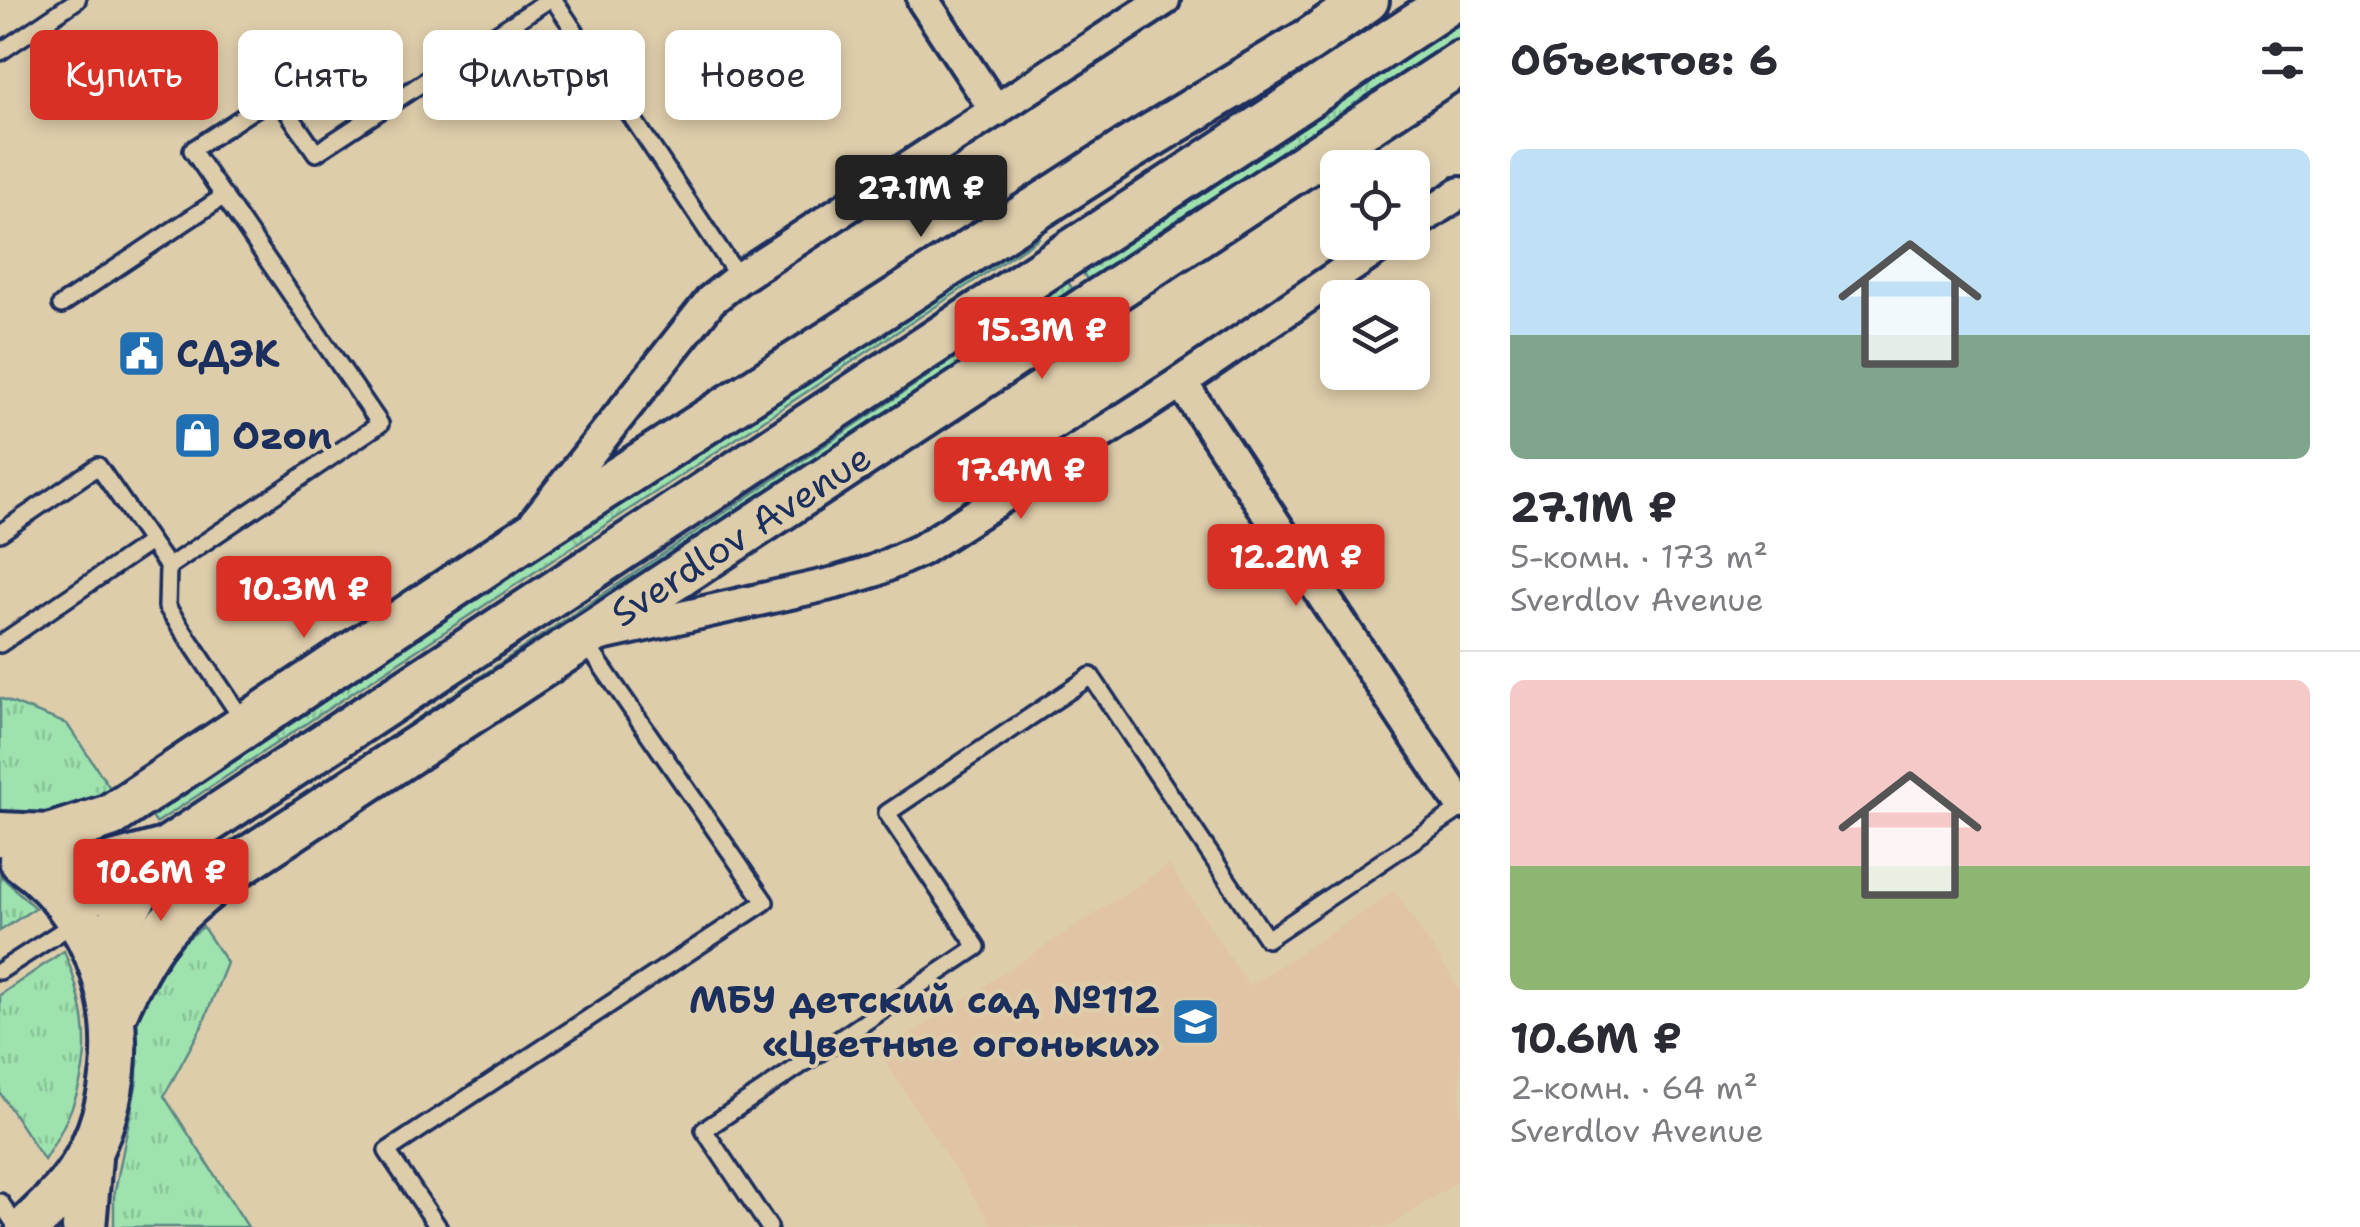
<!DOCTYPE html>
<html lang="ru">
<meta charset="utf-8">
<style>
body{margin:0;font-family:"Shantell Sans",sans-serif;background:#f7f7f7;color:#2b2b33;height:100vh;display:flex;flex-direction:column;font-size:38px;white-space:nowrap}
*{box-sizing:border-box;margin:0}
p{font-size:32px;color:#7c7c81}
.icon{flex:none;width:55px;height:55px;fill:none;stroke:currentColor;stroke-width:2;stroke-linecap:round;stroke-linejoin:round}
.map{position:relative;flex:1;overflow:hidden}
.details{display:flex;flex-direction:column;background:#fff;width:900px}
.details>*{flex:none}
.guide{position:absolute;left:30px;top:30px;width:950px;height:90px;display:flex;gap:20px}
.buttons{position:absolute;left:1320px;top:150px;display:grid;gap:20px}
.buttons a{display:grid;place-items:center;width:110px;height:110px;border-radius:15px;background:#fff;box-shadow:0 5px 15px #0003;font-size:50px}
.price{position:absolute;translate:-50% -85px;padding:0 22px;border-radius:10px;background:#d93025;color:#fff;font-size:32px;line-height:65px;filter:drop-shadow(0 2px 5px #0008)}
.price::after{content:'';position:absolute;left:50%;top:60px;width:30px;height:22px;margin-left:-15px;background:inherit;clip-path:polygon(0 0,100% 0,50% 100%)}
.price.current{background:#222;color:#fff}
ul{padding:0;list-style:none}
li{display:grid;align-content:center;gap:20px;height:530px;padding:0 50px}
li+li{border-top:2px solid #e1e1e2}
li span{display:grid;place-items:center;height:310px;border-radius:15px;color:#555}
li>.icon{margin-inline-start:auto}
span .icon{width:180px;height:180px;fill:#fffc;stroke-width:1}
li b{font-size:42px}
h2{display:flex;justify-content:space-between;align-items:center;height:120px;padding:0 50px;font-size:42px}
.tag{padding:0 35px;border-radius:15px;background:#fff;box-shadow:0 5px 15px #0003;font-size:35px;line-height:90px}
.tag.current{background:#d93025;color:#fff}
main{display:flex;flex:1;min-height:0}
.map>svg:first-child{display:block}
.built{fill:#e0c4a5}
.grass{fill:url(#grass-tufts);stroke:#5c8886;stroke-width:2.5}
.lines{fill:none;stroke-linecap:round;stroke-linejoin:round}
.lane-casing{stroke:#1b2f5e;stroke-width:22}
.street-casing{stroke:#1b2f5e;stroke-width:38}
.secondary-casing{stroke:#1b2f5e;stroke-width:50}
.lane{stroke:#decdaa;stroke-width:15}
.street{stroke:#decdaa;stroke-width:30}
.secondary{stroke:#decdaa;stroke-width:42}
.labels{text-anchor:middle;stroke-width:8;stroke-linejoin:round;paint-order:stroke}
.poi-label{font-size:38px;font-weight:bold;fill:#1b2f5e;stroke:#decdaa;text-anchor:start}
.street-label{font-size:38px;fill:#1b2f5e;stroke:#decdaa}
</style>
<main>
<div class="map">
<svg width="1460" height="1227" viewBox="0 0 1460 1227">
<defs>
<pattern id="grass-tufts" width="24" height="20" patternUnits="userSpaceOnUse" patternTransform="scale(2.5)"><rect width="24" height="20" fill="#9ee2ae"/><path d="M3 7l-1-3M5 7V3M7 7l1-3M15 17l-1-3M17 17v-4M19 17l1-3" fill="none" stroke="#88c298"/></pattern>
</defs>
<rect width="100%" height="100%" fill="#decdaa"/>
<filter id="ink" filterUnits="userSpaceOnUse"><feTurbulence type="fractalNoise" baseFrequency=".01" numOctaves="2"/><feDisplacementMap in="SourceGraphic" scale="20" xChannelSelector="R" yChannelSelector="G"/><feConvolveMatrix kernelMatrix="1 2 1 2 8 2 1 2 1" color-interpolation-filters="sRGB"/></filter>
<g filter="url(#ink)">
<polygon class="built" points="1169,865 1249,986 1395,891 1460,990 1460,1180 1389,1227 993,1227 880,1054"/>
<g class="grass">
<polygon points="1460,23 1460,43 1091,286 1083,273"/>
<polygon points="1030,225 1039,238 156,823 148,811"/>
<polygon points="1068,282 1077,295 198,885 189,872"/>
<path d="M0 698 67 724 110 788C73 812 45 827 0 812Z"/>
<polygon points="0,875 35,908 0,931"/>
<polygon points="203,927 227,963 202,1026 164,1096 248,1227 114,1227 114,1196 137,1081 137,1015 165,956"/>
<path d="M64 951C97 1033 92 1086 44 1160L0 1093V995Z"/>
</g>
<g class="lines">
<defs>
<g id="lane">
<polyline points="554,0 739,278"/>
<polyline points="0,52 77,0"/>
<polyline points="61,305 224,196"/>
<polyline points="0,533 98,466 168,567 167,607 245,723"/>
<polyline points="168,567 380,424 192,150 276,95 316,153 548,0"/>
<polyline points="0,644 150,542"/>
<polyline points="0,971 79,920 127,880"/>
<polyline points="0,1202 17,1227"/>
<polyline points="438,1227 387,1151 765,902 585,642"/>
<polyline points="769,1227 704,1130 977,947 887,813 1091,676 1267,939 1460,809"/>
</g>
<g id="street">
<polyline points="923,0 996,111"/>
<polyline points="1412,225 1460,193"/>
<polyline points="1181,382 1460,803"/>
<polyline points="535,522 711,300 739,278 1164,0"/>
<polyline points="601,635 835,583 874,571 921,550 1181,382 1387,242"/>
</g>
<g id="secondary">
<polyline points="0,834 49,836 110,816 517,544 1127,150 1308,41 1367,0"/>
<path d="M21 860C113 925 138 1050 91 1150 77 1181 52 1204 28 1227"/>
<polyline points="33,868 91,870 165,850 1453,0"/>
<polyline points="105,976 120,920 165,850"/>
<path d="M114 1016C146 941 165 921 229 871L1460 63"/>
<polyline points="84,1227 90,1158"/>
</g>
</defs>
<use href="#lane" class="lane-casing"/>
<use href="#street" class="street-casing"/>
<use href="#secondary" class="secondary-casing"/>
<use href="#lane" class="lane"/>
<use href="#street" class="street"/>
<use href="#secondary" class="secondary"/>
</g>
</g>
<defs>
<symbol id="civic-square" viewBox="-11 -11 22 22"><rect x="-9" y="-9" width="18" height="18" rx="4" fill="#1f6fb2" stroke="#decdaa"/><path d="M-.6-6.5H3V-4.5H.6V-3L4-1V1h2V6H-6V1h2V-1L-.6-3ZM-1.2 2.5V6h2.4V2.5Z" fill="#fff"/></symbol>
<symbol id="shop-square" viewBox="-11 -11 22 22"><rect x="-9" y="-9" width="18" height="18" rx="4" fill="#1f6fb2" stroke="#decdaa"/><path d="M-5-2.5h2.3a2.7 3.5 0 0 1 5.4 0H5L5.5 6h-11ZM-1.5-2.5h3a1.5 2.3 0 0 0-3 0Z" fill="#fff"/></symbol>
<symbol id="school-square" viewBox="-11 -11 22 22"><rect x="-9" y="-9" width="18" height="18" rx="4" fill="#1f6fb2" stroke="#decdaa"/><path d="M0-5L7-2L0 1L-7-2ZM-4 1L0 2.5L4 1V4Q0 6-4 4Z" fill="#fff"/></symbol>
</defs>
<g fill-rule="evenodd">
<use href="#civic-square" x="114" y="326" width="55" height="55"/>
<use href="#shop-square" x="170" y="408" width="55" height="55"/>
<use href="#school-square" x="1168" y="994" width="55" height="55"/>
</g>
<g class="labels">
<g class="poi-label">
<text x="176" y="367">СДЭК</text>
<text x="232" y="449">Ozon</text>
<text x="1160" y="1013" text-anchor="end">МБУ детский сад №112<tspan x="1160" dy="44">«Цветные огоньки»</tspan></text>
</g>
<g class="street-label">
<text transform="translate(741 535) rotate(-33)" y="13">Sverdlov Avenue</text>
</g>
</g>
</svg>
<div class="buttons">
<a><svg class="icon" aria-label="locate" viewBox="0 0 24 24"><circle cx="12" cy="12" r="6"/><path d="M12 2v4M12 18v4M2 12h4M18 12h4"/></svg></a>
<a><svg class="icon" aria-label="layers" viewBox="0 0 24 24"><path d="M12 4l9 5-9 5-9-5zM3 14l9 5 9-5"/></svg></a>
</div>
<b class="price current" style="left:921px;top:240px">27.1M ₽</b>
<b class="price" style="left:1042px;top:382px">15.3M ₽</b>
<b class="price" style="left:1021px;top:522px">17.4M ₽</b>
<b class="price" style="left:1296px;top:609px">12.2M ₽</b>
<b class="price" style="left:304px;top:641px">10.3M ₽</b>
<b class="price" style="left:161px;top:924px">10.6M ₽</b>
<div class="guide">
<a class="tag current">Купить</a>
<a class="tag">Снять</a>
<a class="tag">Фильтры</a>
<a class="tag">Новое</a>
</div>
</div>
<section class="details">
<h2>Объектов: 6<svg class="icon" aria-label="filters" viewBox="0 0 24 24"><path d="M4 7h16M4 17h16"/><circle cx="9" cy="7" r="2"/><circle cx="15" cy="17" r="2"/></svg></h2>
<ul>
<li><span style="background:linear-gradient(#bfe0f5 60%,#7fa58c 0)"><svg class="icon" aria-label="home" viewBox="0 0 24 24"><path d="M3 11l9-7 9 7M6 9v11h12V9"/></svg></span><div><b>27.1M ₽</b><p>5-комн. · 173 m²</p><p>Sverdlov Avenue</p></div></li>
<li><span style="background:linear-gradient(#f6c9c9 60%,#8fb573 0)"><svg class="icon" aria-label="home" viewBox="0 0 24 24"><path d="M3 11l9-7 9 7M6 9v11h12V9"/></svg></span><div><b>10.6M ₽</b><p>2-комн. · 64 m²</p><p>Sverdlov Avenue</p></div></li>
</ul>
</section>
</main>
